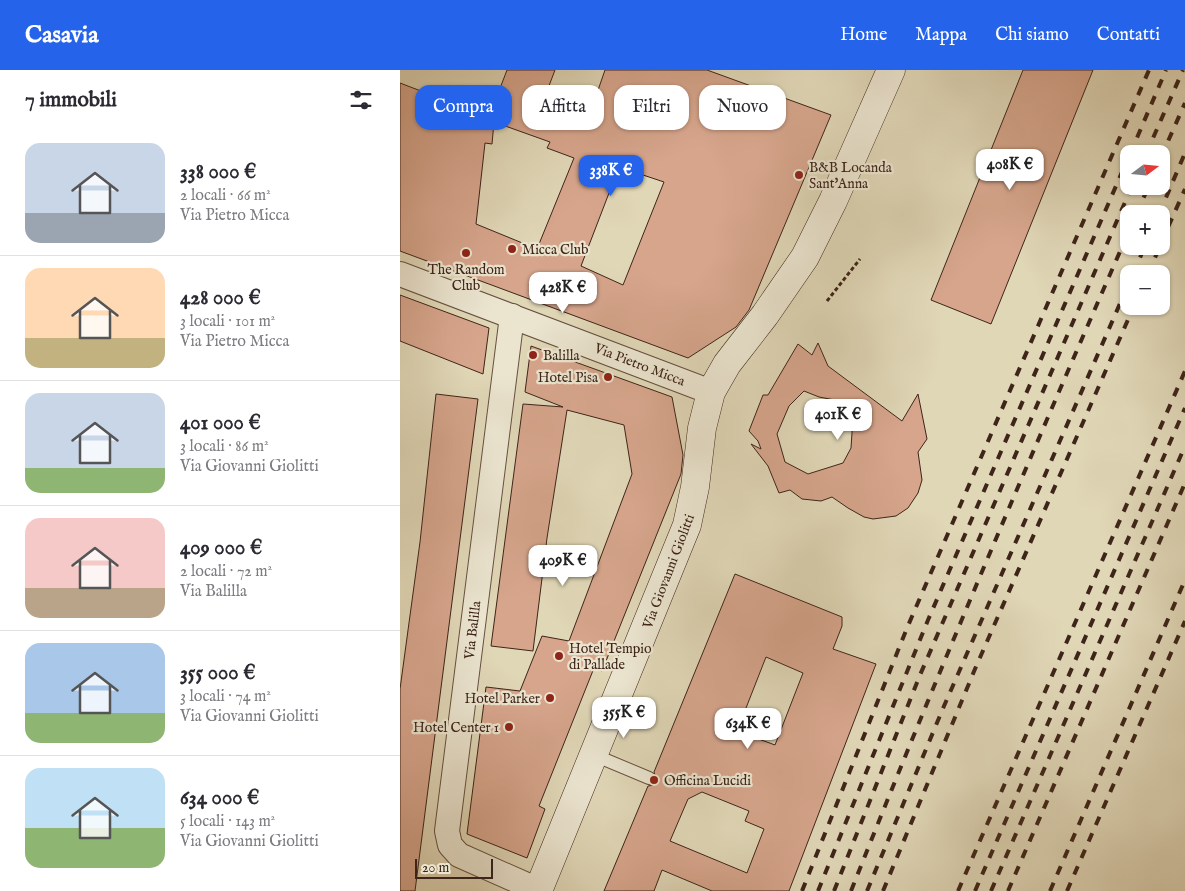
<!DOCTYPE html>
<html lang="it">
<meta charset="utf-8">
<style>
body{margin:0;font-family:"IM FELL English",serif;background:#f2f2f3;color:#2b2b33;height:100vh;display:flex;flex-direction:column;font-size:19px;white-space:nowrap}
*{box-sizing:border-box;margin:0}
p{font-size:16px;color:#7c7c81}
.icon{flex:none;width:28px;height:28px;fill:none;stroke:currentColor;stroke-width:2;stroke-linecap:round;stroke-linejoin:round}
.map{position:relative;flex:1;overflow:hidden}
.drawer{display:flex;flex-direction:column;background:#fff;width:400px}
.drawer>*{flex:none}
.top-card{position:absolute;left:15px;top:15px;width:475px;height:45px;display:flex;gap:10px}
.needle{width:32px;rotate:74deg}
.fabs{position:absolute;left:720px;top:75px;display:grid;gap:10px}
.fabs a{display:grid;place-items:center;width:50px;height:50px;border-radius:10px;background:#fff;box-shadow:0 1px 4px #0004;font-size:25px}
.scale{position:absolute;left:15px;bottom:12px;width:78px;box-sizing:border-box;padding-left:5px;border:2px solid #3e2419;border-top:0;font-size:14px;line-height:18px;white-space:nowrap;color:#3e2419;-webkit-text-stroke:4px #ebe5d0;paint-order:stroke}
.price{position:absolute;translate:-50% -42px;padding:0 11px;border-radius:10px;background:#fff;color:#222;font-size:16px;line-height:32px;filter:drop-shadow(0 1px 2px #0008)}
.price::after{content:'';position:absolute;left:50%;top:30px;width:15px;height:11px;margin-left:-8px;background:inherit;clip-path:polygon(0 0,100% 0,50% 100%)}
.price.on{background:#2563eb;color:#fff}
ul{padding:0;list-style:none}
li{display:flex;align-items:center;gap:15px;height:125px;padding:0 25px}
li+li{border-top:1px solid #e1e1e2}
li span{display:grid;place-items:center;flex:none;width:140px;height:100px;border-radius:15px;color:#555}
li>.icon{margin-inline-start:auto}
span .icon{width:60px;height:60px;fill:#fffc;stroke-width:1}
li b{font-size:21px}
h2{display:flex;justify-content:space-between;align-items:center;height:60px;padding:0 25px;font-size:21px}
.tag{padding:0 18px;border-radius:15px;background:#fff;box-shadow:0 1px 4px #0004;font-size:18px;line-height:45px}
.tag.on{background:#2563eb;color:#fff}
header{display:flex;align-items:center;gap:30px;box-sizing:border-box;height:70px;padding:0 25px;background:#2563eb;color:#fff}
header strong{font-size:24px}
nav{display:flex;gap:28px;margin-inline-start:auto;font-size:18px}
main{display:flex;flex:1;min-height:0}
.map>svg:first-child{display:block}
.building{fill:#d6a58c;stroke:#3e2419;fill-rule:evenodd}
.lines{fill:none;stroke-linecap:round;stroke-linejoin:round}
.lane-casing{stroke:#665140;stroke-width:14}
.street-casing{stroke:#665140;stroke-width:26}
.secondary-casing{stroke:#3e2419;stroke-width:29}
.path{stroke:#3e2419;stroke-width:3;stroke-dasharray:4 2.5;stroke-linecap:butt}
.lane{stroke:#ebe5d0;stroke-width:12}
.street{stroke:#ebe5d0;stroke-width:24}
.secondary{stroke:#ebe5d0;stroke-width:28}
.rail{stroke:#3e2419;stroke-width:4;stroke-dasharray:9 9;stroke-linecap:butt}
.poi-dot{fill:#8f2418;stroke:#ebe5d0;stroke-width:2}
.labels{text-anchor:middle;stroke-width:4.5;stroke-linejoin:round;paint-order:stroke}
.poi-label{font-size:14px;fill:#3e2419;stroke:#ebe5d0;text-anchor:start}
.street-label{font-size:14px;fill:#3e2419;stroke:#ebe5d0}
</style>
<header>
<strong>Casavia</strong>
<nav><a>Home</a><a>Mappa</a><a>Chi siamo</a><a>Contatti</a></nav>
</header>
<main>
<section class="drawer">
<h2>7 immobili<svg class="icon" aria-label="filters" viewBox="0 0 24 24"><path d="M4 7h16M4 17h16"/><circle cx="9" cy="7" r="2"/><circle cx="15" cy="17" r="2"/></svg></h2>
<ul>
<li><span style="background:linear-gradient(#c9d6e8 70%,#9aa5b1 0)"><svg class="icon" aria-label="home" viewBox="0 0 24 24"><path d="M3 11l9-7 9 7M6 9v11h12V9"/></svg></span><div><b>338 000 €</b><p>2 locali · 66 m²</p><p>Via Pietro Micca</p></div></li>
<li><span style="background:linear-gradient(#ffd9b3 70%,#c2b280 0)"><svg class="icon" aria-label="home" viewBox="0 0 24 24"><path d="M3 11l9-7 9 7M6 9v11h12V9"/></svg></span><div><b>428 000 €</b><p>3 locali · 101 m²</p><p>Via Pietro Micca</p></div></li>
<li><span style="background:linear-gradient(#c9d6e8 75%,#8fb573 0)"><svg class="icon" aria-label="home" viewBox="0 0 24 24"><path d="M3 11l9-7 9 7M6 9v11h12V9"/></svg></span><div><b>401 000 €</b><p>3 locali · 86 m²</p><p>Via Giovanni Giolitti</p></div></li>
<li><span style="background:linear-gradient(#f6c9c9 70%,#b9a48a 0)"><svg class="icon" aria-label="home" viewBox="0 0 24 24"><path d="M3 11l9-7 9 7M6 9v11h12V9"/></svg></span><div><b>409 000 €</b><p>2 locali · 72 m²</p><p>Via Balilla</p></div></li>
<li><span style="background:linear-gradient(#a9c7e8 70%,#8fb573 0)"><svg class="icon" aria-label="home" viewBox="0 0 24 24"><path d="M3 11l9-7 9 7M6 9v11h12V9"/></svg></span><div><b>355 000 €</b><p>3 locali · 74 m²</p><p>Via Giovanni Giolitti</p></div></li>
<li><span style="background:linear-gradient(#bfe0f5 60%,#8fb573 0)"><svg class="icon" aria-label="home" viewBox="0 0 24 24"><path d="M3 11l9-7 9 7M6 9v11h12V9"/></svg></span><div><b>634 000 €</b><p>5 locali · 143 m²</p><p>Via Giovanni Giolitti</p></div></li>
</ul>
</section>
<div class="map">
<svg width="785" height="821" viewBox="0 0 785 821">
<rect width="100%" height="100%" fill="#e0d7b7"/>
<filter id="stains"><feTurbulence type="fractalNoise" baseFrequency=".004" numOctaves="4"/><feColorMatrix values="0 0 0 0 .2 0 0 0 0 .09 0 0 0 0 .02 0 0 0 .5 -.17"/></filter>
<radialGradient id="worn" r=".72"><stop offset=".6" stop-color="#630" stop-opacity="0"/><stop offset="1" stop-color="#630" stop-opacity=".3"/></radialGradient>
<g class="building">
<path d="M107 0H155L141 37 187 52 205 0H307L431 45 349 240 336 257 288 288 0 181V13L89 47ZM94 52 150 72 147 78 174 88 137 179 76 154 85 73 92 74ZM219 97 264 112 223 215 181 196Z"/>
<polygon points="623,0 693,0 591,254 531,230"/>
<polygon points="0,225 89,258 83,304 0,271"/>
<path d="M418 273 428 296 502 351 518 324 527 369 518 382 522 410 518 423 508 438 496 446 473 449 464 447 448 438 432 427 421 431 402 429 390 420 379 423 368 396 351 374 361 379 358 371 349 361 363 325H368L398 274 412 285ZM404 321 419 327 445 332 453 348 451 378 443 393 408 404 385 392 377 364 389 336Z"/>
<polygon points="131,276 272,327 283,385 281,404 202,601 194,598 139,736 145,739 127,788 67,764 86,617 120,621 142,566 169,571 232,404 224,355 167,340 147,468 133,581 91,576 123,334 163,337 125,322"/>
<polygon points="36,324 78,329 15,821 0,821 0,619 20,472"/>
<path d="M335 504 442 547V556L433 579 476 594 389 821H312L262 800 254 821H204L248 716 254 715 257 711 254 702ZM366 587 403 603 375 675 337 661ZM302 722 349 741 345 751 364 759 347 803 270 771 288 729Z"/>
</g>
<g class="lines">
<defs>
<polyline id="lane" points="194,685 249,708"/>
<g id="street">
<polyline points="0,204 311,322"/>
<polyline points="112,246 47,761 50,775 59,785 138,820"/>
</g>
<polyline id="secondary" points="138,821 287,455 295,417 302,358 311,322 327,294 365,245 405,187 433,131 491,0"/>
</defs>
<use href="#lane" class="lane-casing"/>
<use href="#street" class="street-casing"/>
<use href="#secondary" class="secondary-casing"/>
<polyline class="path" points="427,231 460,189"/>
<use href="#lane" class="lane"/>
<use href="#street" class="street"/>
<use href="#secondary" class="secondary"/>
<g class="rail">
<polyline points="730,84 766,0"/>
<polyline points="746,84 783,0"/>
<polyline points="761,87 785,33"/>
<polyline points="736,144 749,116"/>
<polyline points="759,144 785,83"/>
<polyline points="761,173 785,119"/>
<polyline points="733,204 745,176"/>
<polyline points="748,204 760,176"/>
<polyline points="402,821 507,558 749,0"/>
<polyline points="418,821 528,550 729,86"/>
<polyline points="434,821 520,605 732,116"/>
<path d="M451 821C539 599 633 380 729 161"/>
<polyline points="467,821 544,636 729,213"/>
<polyline points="483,821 575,599 734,236"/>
<polyline points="558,821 785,301"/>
<polyline points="575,821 785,338"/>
<polyline points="591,821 785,376"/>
<polyline points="608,821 785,413"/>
<polyline points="650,821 785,510"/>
<polyline points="667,821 785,551"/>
</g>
</g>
<g class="poi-dot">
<circle cx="399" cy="105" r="5"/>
<circle cx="112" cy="179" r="5"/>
<circle cx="66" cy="183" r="5"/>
<circle cx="133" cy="285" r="5"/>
<circle cx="208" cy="307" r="5"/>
<circle cx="159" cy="586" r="5"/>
<circle cx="150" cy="628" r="5"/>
<circle cx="109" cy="657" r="5"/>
<circle cx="254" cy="710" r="5"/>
</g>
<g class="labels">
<g class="poi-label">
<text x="409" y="102">B&amp;B Locanda<tspan x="409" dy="16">Sant'Anna</tspan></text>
<text x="122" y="184">Micca Club</text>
<text x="66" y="204" text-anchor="middle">The Random<tspan x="66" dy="16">Club</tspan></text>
<text x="143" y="290">Balilla</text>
<text x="198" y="312" text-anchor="end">Hotel Pisa</text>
<text x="169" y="583">Hotel Tempio<tspan x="169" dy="16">di Pallade</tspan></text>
<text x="140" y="633" text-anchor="end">Hotel Parker</text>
<text x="99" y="662" text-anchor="end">Hotel Center 1</text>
<text x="264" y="715">Officina Lucidi</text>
</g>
<g class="street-label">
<text transform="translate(240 294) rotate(21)" y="5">Via Pietro Micca</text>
<text transform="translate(268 501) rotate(-69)" y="5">Via Giovanni Giolitti</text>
<text transform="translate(72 560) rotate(-83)" y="5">Via Balilla</text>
</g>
</g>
<rect width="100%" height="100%" filter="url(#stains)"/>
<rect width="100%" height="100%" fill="url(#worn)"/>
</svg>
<div class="fabs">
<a><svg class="needle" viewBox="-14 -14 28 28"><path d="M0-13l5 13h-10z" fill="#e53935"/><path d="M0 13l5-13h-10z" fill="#7c7c81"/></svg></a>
<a>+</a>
<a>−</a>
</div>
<div class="scale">20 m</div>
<b class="price" style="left:610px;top:121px">408K €</b>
<b class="price on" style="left:211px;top:127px">338K €</b>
<b class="price" style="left:163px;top:244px">428K €</b>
<b class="price" style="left:438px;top:371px">401K €</b>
<b class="price" style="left:163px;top:517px">409K €</b>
<b class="price" style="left:224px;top:669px">355K €</b>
<b class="price" style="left:348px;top:680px">634K €</b>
<div class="top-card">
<a class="tag on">Compra</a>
<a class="tag">Affitta</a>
<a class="tag">Filtri</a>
<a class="tag">Nuovo</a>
</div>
</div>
</main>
